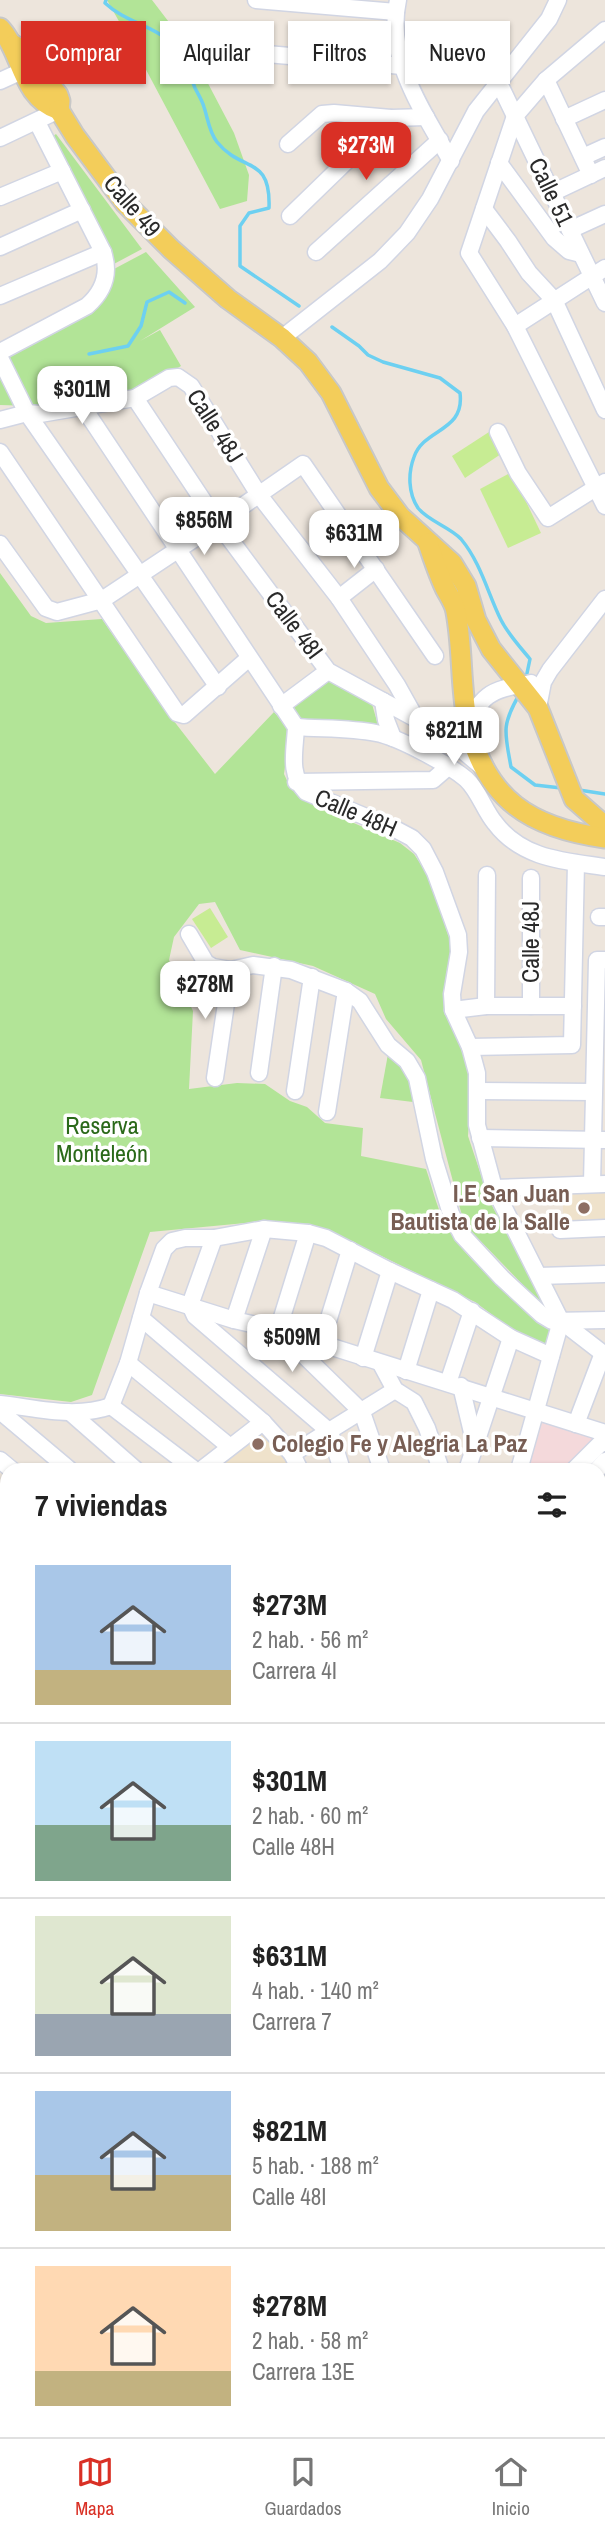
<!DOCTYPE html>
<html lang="es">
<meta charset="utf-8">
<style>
body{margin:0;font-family:"Archivo Narrow",sans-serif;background:#f6f6f6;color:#222;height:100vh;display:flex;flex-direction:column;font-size:26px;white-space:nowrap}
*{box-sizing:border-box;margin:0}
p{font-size:23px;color:#767676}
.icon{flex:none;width:38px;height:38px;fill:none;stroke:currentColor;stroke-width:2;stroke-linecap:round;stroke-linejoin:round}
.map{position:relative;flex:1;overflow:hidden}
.sheet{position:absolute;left:0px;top:1463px;width:606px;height:975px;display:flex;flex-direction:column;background:#fff;border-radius:21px 21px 0 0;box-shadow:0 2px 5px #0004}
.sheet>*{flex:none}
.guide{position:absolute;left:21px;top:21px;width:564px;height:63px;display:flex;gap:14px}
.price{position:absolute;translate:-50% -60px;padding:0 16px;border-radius:14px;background:#fff;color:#222;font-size:23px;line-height:46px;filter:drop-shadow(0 2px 4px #0008)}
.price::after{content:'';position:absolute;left:50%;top:42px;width:21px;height:16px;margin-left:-10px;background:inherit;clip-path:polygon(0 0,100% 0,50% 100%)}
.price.active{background:#d93025;color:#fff}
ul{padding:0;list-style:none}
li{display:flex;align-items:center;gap:21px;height:175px;padding:0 35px}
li+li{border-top:2px solid #e0e0e0}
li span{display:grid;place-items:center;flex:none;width:196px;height:140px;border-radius:0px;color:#555}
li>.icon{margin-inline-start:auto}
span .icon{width:84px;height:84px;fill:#fffc;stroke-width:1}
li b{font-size:30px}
h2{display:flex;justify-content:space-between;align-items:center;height:84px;padding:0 35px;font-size:30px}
.chip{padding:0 24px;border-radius:0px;background:#fff;box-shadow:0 2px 5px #0004;font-size:24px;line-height:63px}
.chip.active{background:#d93025;color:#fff}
.tab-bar{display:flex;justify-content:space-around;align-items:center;height:98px;border-top:2px solid #e0e0e0;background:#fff;font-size:19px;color:#767676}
.tab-bar a{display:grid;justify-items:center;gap:4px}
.tab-bar .active{color:#d93025}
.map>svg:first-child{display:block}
.education{fill:#efe2cb}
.medical{fill:#f4d9db}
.green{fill:#b2e497}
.pitch{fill:#c7ec93}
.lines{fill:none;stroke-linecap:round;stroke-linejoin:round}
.stream{stroke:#6dd0f1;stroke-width:3.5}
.minor-casing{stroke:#d1d5e3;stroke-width:19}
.major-casing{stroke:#c8c8c8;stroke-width:23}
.minor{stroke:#fff;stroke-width:16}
.major{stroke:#f3cd5a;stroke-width:19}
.education-dot{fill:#8d6e63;stroke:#fff;stroke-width:2.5}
.labels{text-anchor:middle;stroke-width:7;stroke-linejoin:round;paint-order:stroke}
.street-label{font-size:24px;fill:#2a2a2a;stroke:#fff}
.park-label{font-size:24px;fill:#2a6919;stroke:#fff}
.education-label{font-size:24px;font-weight:bold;fill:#785e54;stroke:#fff;text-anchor:end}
</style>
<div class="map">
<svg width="605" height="2437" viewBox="0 0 605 2437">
<rect width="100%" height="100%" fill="#ede5dc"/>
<g class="education">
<polygon points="563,1192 605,1193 605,1224 563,1224"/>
<polygon points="262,1424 297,1470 204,1470"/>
</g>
<polygon class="medical" points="538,1421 599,1438 568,1470 522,1470"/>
<g class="green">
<polygon points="107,0 152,0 191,51 234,133 249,175 247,201 220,209 143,64"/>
<polygon points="56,134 142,249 112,265 51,138"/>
<polygon points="146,252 195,307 140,341 160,330 181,366 133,394 32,406 0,405 0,353 91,311 114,269"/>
<path d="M0 573 31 616 46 623 102 619 163 707 215 774 274 712 290 730 284 774 291 789 319 808 400 843 414 854 429 877 454 953 445 1006 449 1023 464 1051 471 1091 468 1136 490 1202 551 1314 468 1228 461 1212 421 1060 386 1019 375 994 313 966 240 950 215 902 199 904 174 937 169 960 193 1011 189 1089 237 1083 265 1084 290 1101 307 1107 325 1123 363 1128 361 1156 426 1169C432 1186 436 1205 444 1221 462 1260 519 1302 554 1328L547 1348 514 1331 475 1302 351 1241 312 1225 268 1221 150 1232 92 1395 71 1402 0 1394Z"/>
<polygon points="330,680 372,704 380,732 300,724 290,708"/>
<path d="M388 1054C404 1069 412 1080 413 1102L380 1098Z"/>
<polygon points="0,1858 7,1866 7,2182 0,2183"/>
<polygon points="598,2086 605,2096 605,2137 599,2142"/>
<polygon points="599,2409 605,2419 605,2437 522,2437 493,2431 598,2431"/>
</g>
<g class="pitch">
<polygon points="489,432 501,454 465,478 452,456"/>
<polygon points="512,472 541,533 508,548 480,489"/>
<polygon points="210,908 228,937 211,948 192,919"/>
</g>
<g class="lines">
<g class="stream">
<path d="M106 0 105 3C124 21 150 25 170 41 185 53 188 71 195 88 198 94 202 100 204 107 208 119 209 132 217 142 242 173 271 155 269 208L249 213 240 226V266L299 306"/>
<path d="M332 327 359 346 368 355 383 362 440 378 460 393C465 432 424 428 414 457 408 473 408 493 418 508 428 521 450 527 461 539 481 563 488 594 501 620 508 634 520 647 530 659L526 678"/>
<polyline points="89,354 128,346 141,326 147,302 169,292 185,303"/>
<path d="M519 695C501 726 505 733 511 767L535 785 561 788"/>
<polyline points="579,790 605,794"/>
</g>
<defs>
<g id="minor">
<polyline points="256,0 396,12"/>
<path d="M398 0C385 59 424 112 451 161"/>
<polyline points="605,30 546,80 515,116 469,253 515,326 605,506"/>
<polyline points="267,54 402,66"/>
<polyline points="546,80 591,175"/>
<polyline points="0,81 22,71"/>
<polyline points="498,81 605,303"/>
<polyline points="564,119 605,100"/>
<polyline points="0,138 59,110"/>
<polyline points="288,144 322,114 334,113 391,118 426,117"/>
<polyline points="583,157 605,147"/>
<polyline points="499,163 554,238 569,251 581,254"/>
<polyline points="552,193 605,168"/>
<polyline points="0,197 62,171"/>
<polyline points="484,209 508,241 529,273 554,300 605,410"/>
<polyline points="290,216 391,118"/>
<polyline points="570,230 605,214"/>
<polyline points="0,247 82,210"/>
<polyline points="316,252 440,140"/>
<polyline points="0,296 103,252"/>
<polyline points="515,326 605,268"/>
<polyline points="282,338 380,261 407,233 430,199 476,111 549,19 558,0"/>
<path d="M0 352 87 306C104 291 110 273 103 252L37 122"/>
<polyline points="0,358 27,413 218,687"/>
<polyline points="135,398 218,523 328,671 416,719 456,745 481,766"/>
<path d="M83 407 296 727C295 751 288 774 306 792L395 829 412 838 423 849 435 872 458 935 459 952 452 994 453 1010 470 1047 477 1073V1125L494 1188 561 1321 605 1355"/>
<polyline points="0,420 27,413 40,414 135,398 169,378 178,377 191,386 259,495 339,598 397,685 416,719"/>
<polyline points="498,432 518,473 548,518 605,482"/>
<polyline points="0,452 177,713 184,715 249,658"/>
<polyline points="0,544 46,608 57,612 102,600 218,523 303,464 435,656"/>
<polyline points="339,598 376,569"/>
<polyline points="383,701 386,720 393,738"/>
<polyline points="281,706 328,671"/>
<polyline points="538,708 543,682 550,670 605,599"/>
<path d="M296 727C322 729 351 728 376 733 398 737 448 764 466 779 479 791 484 810 495 823 522 859 564 861 605 867"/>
<path d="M446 738C470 732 470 709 488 696 500 687 517 686 531 683"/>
<polyline points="296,782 433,780 448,767"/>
<polyline points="599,917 605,917"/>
<polyline points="189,934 206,963 213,967 231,970 253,965 291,970 346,991 360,1001 388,1045 407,1061 417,1078 434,1159 451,1214 462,1235 502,1278 542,1315 552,1321 605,1320"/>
<polyline points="486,1006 487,875"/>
<polyline points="531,1006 531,878"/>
<polyline points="453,1010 486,1006 573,1006"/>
<polyline points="470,1047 572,1045 576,863"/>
<polyline points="259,1073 274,966"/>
<polyline points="215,1078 231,970"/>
<polyline points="295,1091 312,977"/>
<polyline points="478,1091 593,1092"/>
<polyline points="327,1112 346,991"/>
<polyline points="480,1138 605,1140"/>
<polyline points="592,1184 597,960 605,960"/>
<polyline points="494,1188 605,1184"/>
<polyline points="560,1230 605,1228"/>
<polyline points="308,1233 278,1330 362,1412 382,1470"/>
<polyline points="214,1238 190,1305 195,1316 330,1432 342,1470"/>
<polyline points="539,1276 605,1274"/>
<polyline points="148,1293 234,1320 278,1330 605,1433"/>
<polyline points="141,1318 263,1422 292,1454 300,1470"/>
<polyline points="234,1320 264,1229"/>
<polyline points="321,1344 350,1250"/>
<polyline points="363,1358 390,1271"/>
<polyline points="128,1363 229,1446"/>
<polyline points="381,1364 395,1390 414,1402 427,1428 441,1470"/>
<polyline points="406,1371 431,1290"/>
<polyline points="448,1383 472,1311"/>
<polyline points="461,1386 475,1445"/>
<path d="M0 1404C37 1408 74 1419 111 1406"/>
<polyline points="111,1406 128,1363 148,1293 164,1249 172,1241 185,1238 214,1238 264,1229 308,1233 326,1238 390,1271 453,1300 511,1338 551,1356"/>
<polyline points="111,1406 195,1470"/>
<polyline points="0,1411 70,1470"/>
<polyline points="71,1413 136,1470"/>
<polyline points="576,1424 603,1353"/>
<polyline points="292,1454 395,1390"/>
<polyline points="0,1460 12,1470"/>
<polyline points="201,1470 263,1422"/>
<polyline points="467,1470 511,1338"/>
<polyline points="519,1470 561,1321"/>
<polyline points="574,1470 605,1439"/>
<polyline points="597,1470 605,1461"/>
<polyline points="0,1509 7,1516"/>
<polyline points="598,1529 605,1535"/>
<polyline points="598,1589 605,1595"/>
<polyline points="0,1636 5,1651 0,1680"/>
<polyline points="598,1640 605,1641"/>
<polyline points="0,1718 7,1721"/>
<polyline points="598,1786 601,1772"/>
<polyline points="0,1826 7,1839"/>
<polyline points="598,1853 605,1854"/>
<polyline points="598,2149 605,2146"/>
<polyline points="598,2211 605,2219"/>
<polyline points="58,2431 59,2437"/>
<polyline points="119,2431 133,2437"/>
<polyline points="3,2437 7,2421"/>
<polyline points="39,2437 40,2431"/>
<polyline points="166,2437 167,2431"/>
<polyline points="203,2437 204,2431"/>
<polyline points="246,2437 247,2431"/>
<polyline points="294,2437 295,2431"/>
<polyline points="332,2437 334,2431"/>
<polyline points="371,2437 372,2431"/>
<polyline points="410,2437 411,2431"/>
</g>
<g id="major">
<path d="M0 28C22 51 21 98 59 110"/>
<polyline points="14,45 31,61 58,95 60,101 59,110"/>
<polyline points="59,110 75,136 125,203 171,249 228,299 282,338 308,362 331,393 379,488 400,516 452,563 466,586 476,620 491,649 538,708 574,799 605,826"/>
<path d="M428 543C433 558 438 573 445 588 449 596 455 604 456 612 463 649 460 688 468 724 486 800 531 828 605 838"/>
</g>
</defs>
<use href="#minor" class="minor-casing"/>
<use href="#major" class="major-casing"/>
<use href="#minor" class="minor"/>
<use href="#major" class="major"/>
</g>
<g class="education-dot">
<circle cx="584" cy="1208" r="7"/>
<circle cx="258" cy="1444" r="7"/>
</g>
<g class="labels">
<g class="street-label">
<text transform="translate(551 192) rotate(64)" y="8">Calle 51</text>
<text transform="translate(132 206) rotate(49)" y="8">Calle 49</text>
<text transform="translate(215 426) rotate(57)" y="8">Calle 48J</text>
<text transform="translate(294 625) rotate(53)" y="8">Calle 48I</text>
<text transform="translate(356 813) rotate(23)" y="8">Calle 48H</text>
<text transform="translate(531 942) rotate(-90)" y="8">Calle 48J</text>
</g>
<g class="park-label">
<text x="102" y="1134">Reserva<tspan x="102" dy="28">Monteleón</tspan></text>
</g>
<g class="education-label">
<text x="570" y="1202">I.E San Juan<tspan x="570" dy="28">Bautista de la Salle</tspan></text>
<text x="272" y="1452" text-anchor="start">Colegio Fe y Alegria La Paz</text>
</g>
</g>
</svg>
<b class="price active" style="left:366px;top:182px">$273M</b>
<b class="price" style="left:82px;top:426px">$301M</b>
<b class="price" style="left:204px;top:557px">$856M</b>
<b class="price" style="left:354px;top:570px">$631M</b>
<b class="price" style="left:454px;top:767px">$821M</b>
<b class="price" style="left:205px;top:1021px">$278M</b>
<b class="price" style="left:292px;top:1374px">$509M</b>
<div class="guide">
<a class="chip active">Comprar</a>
<a class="chip">Alquilar</a>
<a class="chip">Filtros</a>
<a class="chip">Nuevo</a>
</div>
<section class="sheet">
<h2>7 viviendas<svg class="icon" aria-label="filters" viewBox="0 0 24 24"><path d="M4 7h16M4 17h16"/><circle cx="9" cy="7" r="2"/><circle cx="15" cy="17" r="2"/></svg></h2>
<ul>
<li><span style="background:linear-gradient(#a9c7e8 75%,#c2b280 0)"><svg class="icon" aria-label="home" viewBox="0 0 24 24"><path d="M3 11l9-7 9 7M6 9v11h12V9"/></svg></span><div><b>$273M</b><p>2 hab. · 56 m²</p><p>Carrera 4I</p></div></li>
<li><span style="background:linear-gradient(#bfe0f5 60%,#7fa58c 0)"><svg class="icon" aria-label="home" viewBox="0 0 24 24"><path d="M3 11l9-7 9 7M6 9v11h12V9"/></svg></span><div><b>$301M</b><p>2 hab. · 60 m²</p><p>Calle 48H</p></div></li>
<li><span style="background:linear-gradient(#dfe7d0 70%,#9aa5b1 0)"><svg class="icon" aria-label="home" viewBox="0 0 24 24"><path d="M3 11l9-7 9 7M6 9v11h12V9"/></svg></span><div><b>$631M</b><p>4 hab. · 140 m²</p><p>Carrera 7</p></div></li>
<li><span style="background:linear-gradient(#a9c7e8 60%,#c2b280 0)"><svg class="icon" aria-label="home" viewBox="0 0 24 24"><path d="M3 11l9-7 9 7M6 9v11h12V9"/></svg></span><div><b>$821M</b><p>5 hab. · 188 m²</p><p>Calle 48I</p></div></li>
<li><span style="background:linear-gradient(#ffd9b3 75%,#c2b280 0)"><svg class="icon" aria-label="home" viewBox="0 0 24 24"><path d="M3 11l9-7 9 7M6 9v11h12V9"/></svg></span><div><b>$278M</b><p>2 hab. · 58 m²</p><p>Carrera 13E</p></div></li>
</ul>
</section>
</div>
<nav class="tab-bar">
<a class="active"><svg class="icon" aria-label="map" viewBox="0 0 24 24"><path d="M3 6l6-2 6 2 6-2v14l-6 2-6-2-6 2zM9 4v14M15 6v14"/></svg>Mapa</a>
<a><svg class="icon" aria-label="saved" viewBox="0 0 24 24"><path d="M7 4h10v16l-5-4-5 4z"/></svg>Guardados</a>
<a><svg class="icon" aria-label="home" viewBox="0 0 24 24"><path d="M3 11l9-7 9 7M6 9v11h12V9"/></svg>Inicio</a>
</nav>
